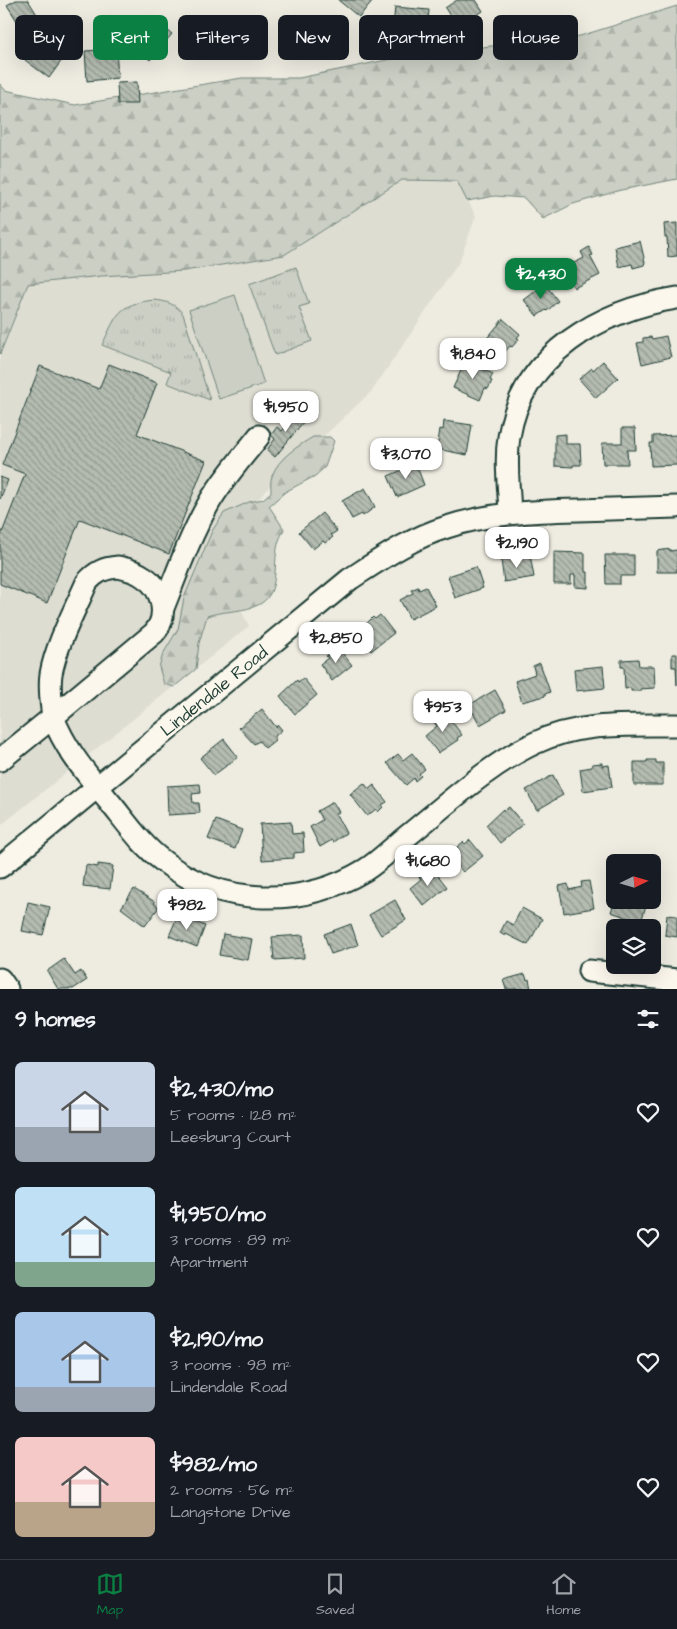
<!DOCTYPE html>
<meta charset="utf-8">
<style>
body{margin:0;font-family:"Architects Daughter",sans-serif;background:#242831;color:#f1f3f6;height:100vh;display:flex;flex-direction:column;font-size:19px;white-space:nowrap}
*{box-sizing:border-box;margin:0}
p{font-size:16px;color:#9ea1a6}
.icon{flex:none;width:28px;height:28px;fill:none;stroke:currentColor;stroke-width:2;stroke-linecap:round;stroke-linejoin:round}
.map{position:relative;height:989px;overflow:hidden}
.details{display:flex;flex-direction:column;background:#171b24;flex:1}
.details>*{flex:none}
.guide{position:absolute;left:15px;top:15px;width:648px;height:45px;display:flex;gap:10px}
.needle{width:32px;rotate:85deg}
.controls{position:absolute;left:606px;top:854px;display:grid;gap:10px}
.controls a{display:grid;place-items:center;width:55px;height:55px;border-radius:8px;background:#171b24;box-shadow:0 5px 20px #0002;font-size:25px}
.price{position:absolute;translate:-50% -42px;padding:0 11px;border-radius:10px;background:#fff;color:#222;font-size:16px;line-height:32px;filter:drop-shadow(0 1px 2px #0008)}
.price::after{content:'';position:absolute;left:50%;top:30px;width:15px;height:11px;margin-left:-8px;background:inherit;clip-path:polygon(0 0,100% 0,50% 100%)}
.price.active{background:#0b8043;color:#fff}
ul{padding:0;list-style:none}
li{display:flex;align-items:center;gap:15px;height:125px;padding:0 15px}
li span{display:grid;place-items:center;flex:none;width:140px;height:100px;border-radius:8px;color:#555}
li>.icon{margin-inline-start:auto}
span .icon{width:60px;height:60px;fill:#fffc;stroke-width:1}
li b{font-size:21px}
h2{display:flex;justify-content:space-between;align-items:center;height:60px;padding:0 15px;font-size:21px}
.chip{padding:0 18px;border-radius:8px;background:#171b24;box-shadow:0 5px 20px #0002;font-size:18px;line-height:45px}
.chip.active{background:#0b8043;color:#fff}
.menu{display:flex;justify-content:space-around;align-items:center;height:70px;border-top:1px solid #363941;background:#171b24;font-size:14px;color:#9ea1a6}
.menu a{display:grid;justify-items:center;gap:2px}
.menu .active{color:#0b8043}
.map>svg:first-child{display:block}
.built{fill:#ddddd2}
.green{fill:#cbcfc4;stroke:#75867c}
.forest{fill:url(#forest-firs);stroke:#75867c}
.park{fill:url(#park-tufts);stroke:#75867c}
.building{fill:url(#building-back-hatch);stroke:#1f3d34}
.lines{fill:none;stroke-linecap:round;stroke-linejoin:round}
.minor-casing{stroke:#1f3d34;stroke-width:25}
.minor{stroke:#fbf7ec;stroke-width:21}
.labels{text-anchor:middle;stroke-width:5;stroke-linejoin:round;paint-order:stroke}
.street-label{font-size:18px;fill:#1f3d34;stroke:#fbf7ec}
</style>
<div class="map">
<svg width="677" height="989" viewBox="0 0 677 989">
<defs>
<pattern id="forest-firs" width="22" height="20" patternUnits="userSpaceOnUse" patternTransform="scale(1.25)"><rect width="22" height="20" fill="#cbcfc4"/><path d="M5 1l3.5 6h-7zM16 11l3.5 6h-7z" fill="#aeb3a9"/></pattern>
<pattern id="park-tufts" width="24" height="20" patternUnits="userSpaceOnUse" patternTransform="scale(1.25)"><rect width="24" height="20" fill="#cbcfc4"/><path d="M3 7l-1-3M5 7V3M7 7l1-3M15 17l-1-3M17 17v-4M19 17l1-3" fill="none" stroke="#aeb3a9"/></pattern>
<pattern id="building-back-hatch" width="6" height="6" patternUnits="userSpaceOnUse" patternTransform="scale(1.25)"><rect width="6" height="6" fill="#b4bbb0"/><path d="M-1 5l2 2M0 0l6 6M5-1l2 2" fill="none" stroke="#929990"/></pattern>
</defs>
<rect width="100%" height="100%" fill="#eeece1"/>
<filter id="ink" filterUnits="userSpaceOnUse"><feTurbulence type="fractalNoise" baseFrequency=".02" numOctaves="2"/><feDisplacementMap in="SourceGraphic" scale="10" xChannelSelector="R" yChannelSelector="G"/><feConvolveMatrix kernelMatrix="1 2 1 2 8 2 1 2 1" color-interpolation-filters="sRGB"/></filter>
<g filter="url(#ink)">
<polygon class="built" points="402,180 457,181 476,216 459,262 372,391 265,491 215,559 249,626 0,826 0,354 28,284 284,255"/>
<polygon class="green" points="235,295 264,384 219,399 189,310"/>
<g class="forest">
<polygon points="677,6 677,179 621,190 573,204 543,219 524,198 495,196 467,201 457,181 402,180 284,255 184,271 101,276 28,284 0,354 0,84 5,90 75,105 242,78 299,78 411,55 580,36"/>
<path d="M313 437H330L334 441 325 467 315 476 285 492 269 506 284 529C282 534 279 539 278 544 272 567 282 598 253 607 238 612 222 611 207 616L199 643 196 669 174 687 164 684 159 667 163 654 178 629 184 598 212 531 224 513 249 502 263 499 271 492C271 487 270 481 272 476 278 458 298 446 313 437Z"/>
</g>
<g class="park">
<polygon points="296,267 309,304 299,307 312,341 275,355 249,284"/>
<path d="M154 300C166 301 176 304 183 314L210 400 167 383 171 372 102 345C117 315 117 304 154 300Z"/>
</g>
<g class="building">
<polygon points="16,0 28,0 41,21 24,32 7,5"/>
<polygon points="338,0 373,0 359,17"/>
<polygon points="457,0 476,0 483,11 457,27 445,8"/>
<polygon points="395,7 429,10 427,29 418,28 418,40 399,39 400,28 393,27"/>
<polygon points="154,19 172,34 150,60 133,45"/>
<polygon points="38,42 62,60 49,78 25,60"/>
<polygon points="116,49 118,78 87,81 85,51"/>
<polygon points="137,82 138,104 118,104 117,83"/>
<polygon points="677,223 677,256 668,257 667,237 665,237 664,224"/>
<polygon points="640,241 645,262 644,265 633,268 632,264 619,267 615,247"/>
<polygon points="589,247 593,255 590,256 600,275 574,288 564,268 584,258 581,252"/>
<polygon points="545,284 558,301 547,311 546,310 537,316 524,300"/>
<polygon points="503,319 520,334 517,338 519,339 512,347 510,346 501,356 484,342"/>
<polygon points="666,336 671,357 642,364 637,343 643,342 643,338 651,337 652,339"/>
<polygon points="467,357 477,361 475,366 493,374 490,380 492,381 488,389 485,388 480,400 453,388"/>
<polygon points="603,361 618,378 596,398 579,379 592,368 593,370"/>
<polygon points="109,364 157,383 137,434 206,461 169,554 80,519 47,603 0,584 0,538 25,474 2,465 40,366 99,389"/>
<polygon points="300,409 308,416 275,457 267,450 275,439 271,435 277,427 282,431"/>
<polygon points="444,421 472,425 467,455 437,449 440,429 443,430"/>
<polygon points="622,428 635,428 636,450 627,450 628,464 603,464 602,443 622,443"/>
<polygon points="566,434 566,444 580,444 581,465 573,465 573,467 555,466 555,435"/>
<polygon points="677,435 677,465 651,466 650,443 653,443 653,436"/>
<polygon points="416,464 424,485 397,497 388,476"/>
<polygon points="0,477 8,480 0,499"/>
<polygon points="365,488 375,507 363,516 362,514 352,519 342,501"/>
<polygon points="322,513 337,531 331,535 333,537 325,543 323,541 313,549 299,532"/>
<polygon points="670,549 670,551 677,550 677,572 657,572 657,551"/>
<polygon points="554,552 585,553 585,572 588,572 588,588 575,587 575,575 571,575 571,584 554,584"/>
<polygon points="530,555 534,577 504,582 501,560"/>
<polygon points="605,555 634,555 634,576 620,576 620,584 606,584"/>
<polygon points="476,567 483,588 455,598 448,576"/>
<polygon points="418,587 419,590 426,587 436,606 410,619 400,600 413,593 411,590"/>
<polygon points="380,615 394,633 371,651 357,633 373,617 375,619"/>
<polygon points="339,649 352,665 332,681 320,664 328,658 326,656"/>
<polygon points="672,654 677,654 677,685 676,667 672,667"/>
<polygon points="638,659 639,666 654,666 655,688 640,689 641,691 631,691 631,688 625,689 624,667 621,667 621,660"/>
<polygon points="540,663 550,692 545,694 545,696 522,702 515,681 535,674 533,666"/>
<polygon points="603,666 605,688 576,691 574,669"/>
<polygon points="303,678 317,695 295,714 280,696 297,680 298,682"/>
<polygon points="495,690 506,710 480,725 469,705"/>
<polygon points="262,709 276,727 278,725 282,730 275,736 275,740 265,748 259,741 254,744 239,728"/>
<polygon points="443,710 462,735 457,738 458,740 438,753 425,736 437,726 431,719"/>
<polygon points="224,739 238,757 214,775 200,758"/>
<polygon points="412,753 425,769 419,774 421,776 415,781 414,778 406,785 387,763 398,754 403,760"/>
<polygon points="647,760 656,760 656,763 663,763 663,785 634,785 634,762 647,762"/>
<polygon points="602,763 602,766 609,765 612,787 583,791 580,769 592,767 592,764"/>
<polygon points="553,775 563,795 537,810 526,790"/>
<polygon points="364,783 369,789 374,785 387,802 382,805 383,807 378,812 376,809 367,816 350,794"/>
<polygon points="200,784 201,793 192,794 193,803 199,803 200,813 168,815 167,786"/>
<polygon points="333,802 339,812 336,814 346,833 333,842 332,840 320,847 310,827 322,820 317,811"/>
<polygon points="509,807 523,824 500,843 486,825 503,809 504,811"/>
<polygon points="216,820 242,830 235,849 208,839"/>
<polygon points="291,822 292,834 303,833 304,852 294,853 294,858 262,860 260,824"/>
<polygon points="470,840 483,856 463,872 450,856 458,849 457,847 463,842 465,844"/>
<polygon points="98,864 113,866 110,889 83,886 86,865 98,867"/>
<polygon points="433,869 447,887 424,906 410,888 421,879 419,877"/>
<polygon points="589,881 594,908 564,913 559,886 568,884 569,890 582,887 581,882"/>
<polygon points="134,889 155,902 154,903 159,907 145,926 121,908"/>
<polygon points="395,900 406,920 381,935 369,915"/>
<polygon points="615,900 642,900 647,902 641,922 611,912"/>
<polygon points="28,902 50,907 43,935 22,931"/>
<polygon points="522,908 542,919 528,945 506,934 505,936 500,933 506,921 513,925"/>
<polygon points="178,915 205,926 197,947 169,936"/>
<polygon points="667,915 677,916 677,937 665,935"/>
<polygon points="351,924 358,945 331,954 324,934"/>
<polygon points="223,934 252,939 248,960 219,955"/>
<polygon points="303,935 304,958 274,960 272,937"/>
<polygon points="64,959 75,975 81,971 87,980 73,989 58,989 47,971"/>
<polygon points="525,974 527,980 529,979 531,989 506,989 503,980"/>
</g>
<g class="lines">
<defs>
<g id="minor">
<path d="M510 513C509 488 505 462 509 437 522 354 601 310 677 298"/>
<path d="M118 567C128 569 136 571 144 577 163 589 169 617 154 633L53 717C51 703 49 688 51 674 56 645 75 610 87 582 96 572 104 568 118 567Z"/>
<path d="M163 608C177 573 190 536 209 503 223 479 242 458 259 436"/>
<path d="M0 760 53 717C65 749 86 773 107 799 125 820 140 844 163 861 222 907 302 908 365 870 378 862 389 851 401 841 443 808 486 766 535 743 578 722 630 725 677 725"/>
<path d="M0 867 350 579C381 559 411 538 447 527 490 513 533 511 578 510 611 509 644 508 677 507"/>
<polyline points="589,971 677,980"/>
<polyline points="0,979 7,989"/>
</g>
</defs>
<use href="#minor" class="minor-casing"/>
<use href="#minor" class="minor"/>
</g>
</g>
<g class="labels">
<g class="street-label">
<text transform="translate(214 691) rotate(-39)" y="6">Lindendale Road</text>
</g>
</g>
</svg>
<div class="controls">
<a><svg class="needle" viewBox="-14 -14 28 28"><path d="M0-13l5 13h-10z" fill="#e53935"/><path d="M0 13l5-13h-10z" fill="#9ea1a6"/></svg></a>
<a><svg class="icon" aria-label="layers" viewBox="0 0 24 24"><path d="M12 4l9 5-9 5-9-5zM3 14l9 5 9-5"/></svg></a>
</div>
<b class="price active" style="left:541px;top:300px">$2,430</b>
<b class="price" style="left:473px;top:380px">$1,840</b>
<b class="price" style="left:286px;top:433px">$1,950</b>
<b class="price" style="left:406px;top:480px">$3,070</b>
<b class="price" style="left:517px;top:569px">$2,190</b>
<b class="price" style="left:336px;top:664px">$2,850</b>
<b class="price" style="left:443px;top:733px">$953</b>
<b class="price" style="left:428px;top:887px">$1,680</b>
<b class="price" style="left:187px;top:931px">$982</b>
<div class="guide">
<a class="chip">Buy</a>
<a class="chip active">Rent</a>
<a class="chip">Filters</a>
<a class="chip">New</a>
<a class="chip">Apartment</a>
<a class="chip">House</a>
</div>
</div>
<section class="details">
<h2>9 homes<svg class="icon" aria-label="filters" viewBox="0 0 24 24"><path d="M4 7h16M4 17h16"/><circle cx="9" cy="7" r="2"/><circle cx="15" cy="17" r="2"/></svg></h2>
<ul>
<li><span style="background:linear-gradient(#c9d6e8 65%,#9aa5b1 0)"><svg class="icon" aria-label="home" viewBox="0 0 24 24"><path d="M3 11l9-7 9 7M6 9v11h12V9"/></svg></span><div><b>$2,430/mo</b><p>5 rooms · 128 m²</p><p>Leesburg Court</p></div><svg class="icon" aria-label="heart" viewBox="0 0 24 24"><path d="M12 20l-8-8c-3-5 5-10 8-4 3-6 11-1 8 4z"/></svg></li>
<li><span style="background:linear-gradient(#bfe0f5 75%,#7fa58c 0)"><svg class="icon" aria-label="home" viewBox="0 0 24 24"><path d="M3 11l9-7 9 7M6 9v11h12V9"/></svg></span><div><b>$1,950/mo</b><p>3 rooms · 89 m²</p><p>Apartment</p></div><svg class="icon" aria-label="heart" viewBox="0 0 24 24"><path d="M12 20l-8-8c-3-5 5-10 8-4 3-6 11-1 8 4z"/></svg></li>
<li><span style="background:linear-gradient(#a9c7e8 75%,#9aa5b1 0)"><svg class="icon" aria-label="home" viewBox="0 0 24 24"><path d="M3 11l9-7 9 7M6 9v11h12V9"/></svg></span><div><b>$2,190/mo</b><p>3 rooms · 98 m²</p><p>Lindendale Road</p></div><svg class="icon" aria-label="heart" viewBox="0 0 24 24"><path d="M12 20l-8-8c-3-5 5-10 8-4 3-6 11-1 8 4z"/></svg></li>
<li><span style="background:linear-gradient(#f6c9c9 65%,#b9a48a 0)"><svg class="icon" aria-label="home" viewBox="0 0 24 24"><path d="M3 11l9-7 9 7M6 9v11h12V9"/></svg></span><div><b>$982/mo</b><p>2 rooms · 56 m²</p><p>Langstone Drive</p></div><svg class="icon" aria-label="heart" viewBox="0 0 24 24"><path d="M12 20l-8-8c-3-5 5-10 8-4 3-6 11-1 8 4z"/></svg></li>
</ul>
</section>
<nav class="menu">
<a class="active"><svg class="icon" aria-label="map" viewBox="0 0 24 24"><path d="M3 6l6-2 6 2 6-2v14l-6 2-6-2-6 2zM9 4v14M15 6v14"/></svg>Map</a>
<a><svg class="icon" aria-label="saved" viewBox="0 0 24 24"><path d="M7 4h10v16l-5-4-5 4z"/></svg>Saved</a>
<a><svg class="icon" aria-label="home" viewBox="0 0 24 24"><path d="M3 11l9-7 9 7M6 9v11h12V9"/></svg>Home</a>
</nav>
